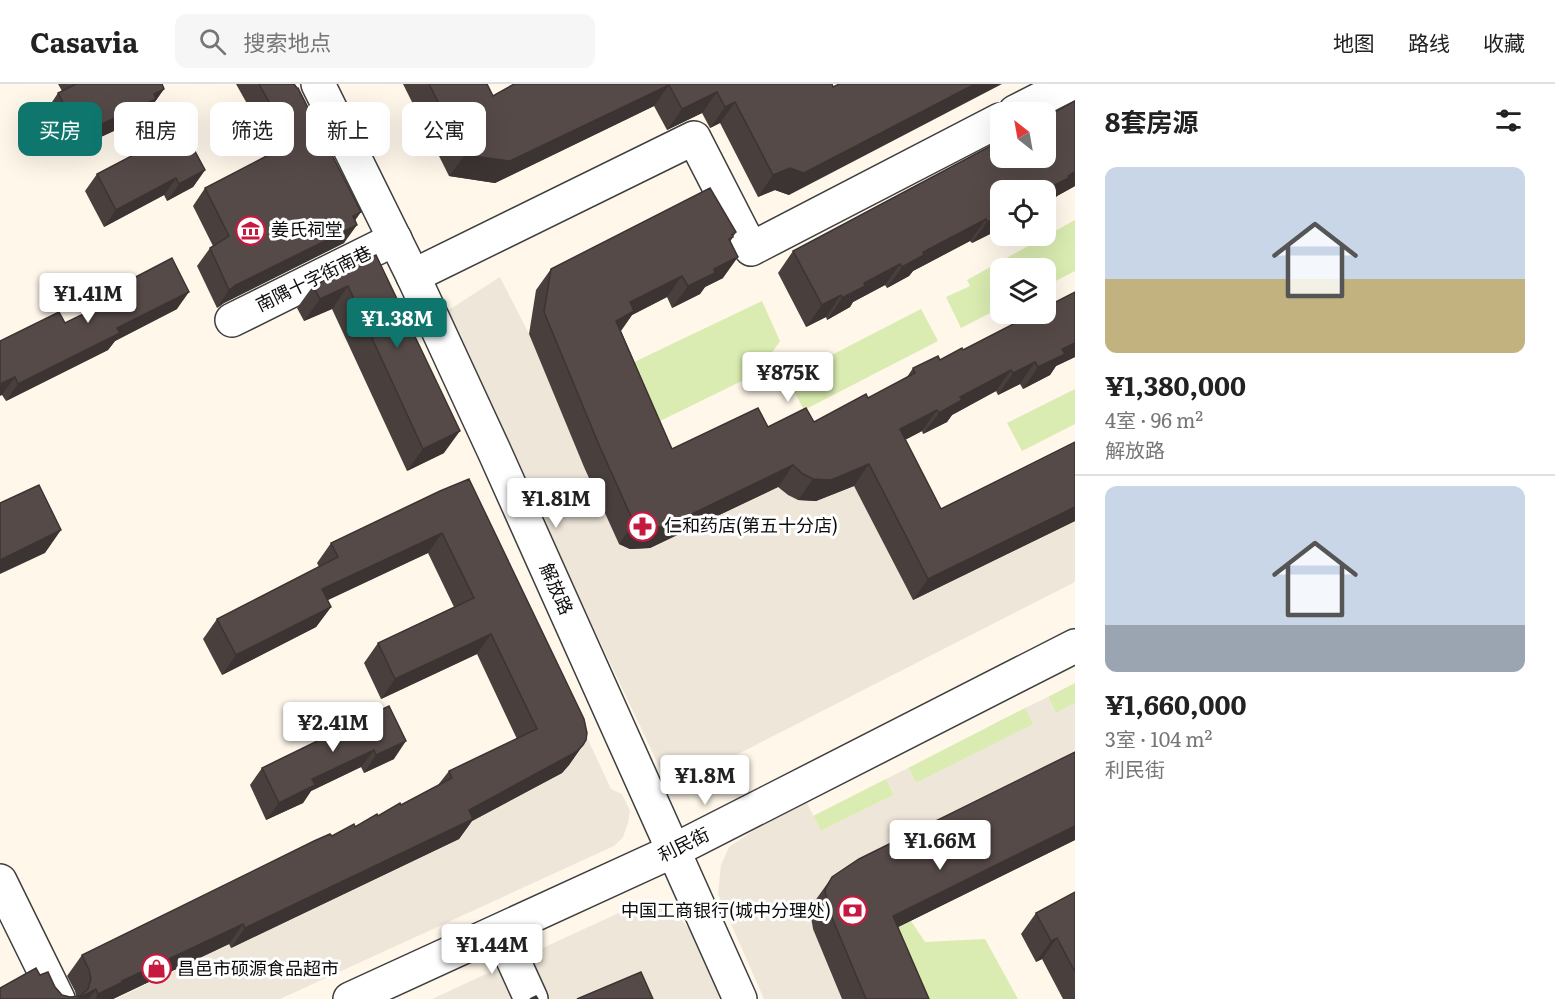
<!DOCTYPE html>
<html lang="zh">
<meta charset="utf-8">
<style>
body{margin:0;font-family:Literata,"Noto Sans SC",serif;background:#f6f6f6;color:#222;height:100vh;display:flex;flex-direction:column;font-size:22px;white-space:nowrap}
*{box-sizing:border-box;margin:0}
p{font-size:20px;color:#767676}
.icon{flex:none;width:33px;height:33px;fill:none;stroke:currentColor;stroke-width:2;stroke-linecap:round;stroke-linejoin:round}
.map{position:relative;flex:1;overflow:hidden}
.drawer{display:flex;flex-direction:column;background:#fff;width:480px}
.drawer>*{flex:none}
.hud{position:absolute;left:18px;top:18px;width:570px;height:54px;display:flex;gap:12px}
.needle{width:39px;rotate:329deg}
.controls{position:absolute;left:990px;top:18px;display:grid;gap:12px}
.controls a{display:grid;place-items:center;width:66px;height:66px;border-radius:12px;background:#fff;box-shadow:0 6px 24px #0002;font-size:30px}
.price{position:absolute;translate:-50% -51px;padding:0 14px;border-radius:6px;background:#fff;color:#222;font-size:20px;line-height:39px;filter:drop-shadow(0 2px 3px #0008)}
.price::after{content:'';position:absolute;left:50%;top:36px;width:18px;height:14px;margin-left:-9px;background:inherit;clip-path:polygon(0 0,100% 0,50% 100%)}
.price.current{background:#0f766e;color:#fff}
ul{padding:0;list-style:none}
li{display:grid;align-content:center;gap:12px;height:318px;padding:0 30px}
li+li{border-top:2px solid #e0e0e0}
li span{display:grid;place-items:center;height:186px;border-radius:12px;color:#555}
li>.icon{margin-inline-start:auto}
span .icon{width:108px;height:108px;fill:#fffc;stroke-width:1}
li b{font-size:26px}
h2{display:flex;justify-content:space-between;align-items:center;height:72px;padding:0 30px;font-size:26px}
.tag{padding:0 21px;border-radius:12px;background:#fff;box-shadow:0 6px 24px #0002;font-size:21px;line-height:54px}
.tag.current{background:#0f766e;color:#fff}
header{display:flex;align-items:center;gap:36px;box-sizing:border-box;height:84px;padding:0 30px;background:#fff;border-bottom:2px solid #e0e0e0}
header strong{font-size:28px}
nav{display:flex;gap:33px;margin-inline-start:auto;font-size:21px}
.search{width:420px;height:54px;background:#f6f6f6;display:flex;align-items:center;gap:15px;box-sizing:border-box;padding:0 21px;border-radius:12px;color:#767676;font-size:22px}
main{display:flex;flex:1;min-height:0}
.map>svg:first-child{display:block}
.green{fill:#daecb1}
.plaza{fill:#efe6da}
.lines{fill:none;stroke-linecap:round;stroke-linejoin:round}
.minor-casing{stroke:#3f3f3f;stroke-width:36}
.minor{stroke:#fff;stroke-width:33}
.wall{fill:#49403d}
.shaded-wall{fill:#3c3432}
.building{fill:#554a47;stroke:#3c3432;stroke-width:1.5}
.labels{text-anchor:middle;stroke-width:6;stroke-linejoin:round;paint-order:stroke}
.poi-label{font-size:18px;fill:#0c0c0c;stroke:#fff;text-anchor:start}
.street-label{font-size:18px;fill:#0c0c0c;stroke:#fff}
</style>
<header>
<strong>Casavia</strong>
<div class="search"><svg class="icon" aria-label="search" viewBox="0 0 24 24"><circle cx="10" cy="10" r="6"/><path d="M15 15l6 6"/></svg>搜索地点</div>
<nav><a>地图</a><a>路线</a><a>收藏</a></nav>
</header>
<main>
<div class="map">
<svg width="1075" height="915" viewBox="0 0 1075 915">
<rect width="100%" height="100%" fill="#fff7ea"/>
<g class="green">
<polygon points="1075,136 1075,187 1046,202 1046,184 1000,184 1000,224 961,244 946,213 970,202 967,196"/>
<polygon points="762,217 780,257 758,289 656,339 630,280"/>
<polygon points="921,225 938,257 804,326 787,294"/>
<polygon points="1075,305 1075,340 1022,367 1007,339"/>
<polygon points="1075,599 1075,619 1056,629 1048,613"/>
<polygon points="1025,624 1034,640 916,699 908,684"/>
<polygon points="886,695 894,711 821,747 813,732"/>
<polygon points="911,837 925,858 985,855 1018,915 905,915 878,853"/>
</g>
<g class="plaza">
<polygon points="500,193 529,250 583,380 619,460 630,465 650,464 778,403 788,411 798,416 816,417 854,402 867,426 1075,436 1075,498 736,671 744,697 718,708 698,708 680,698 660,684 444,229"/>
<polygon points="1048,613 1056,629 1075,619 1075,683 810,827 813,845 842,915 764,915 718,810 721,781 729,763 759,743 807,719 821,747 894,711 886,695 908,684 916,699 1033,640 1025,624"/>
<polygon points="584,647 611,705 622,710 630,727 628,739 623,753 614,762 280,915 116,915 229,860 231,864 321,821 452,741 562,689 569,681"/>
<polygon points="646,822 663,825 680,834 694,851 723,915 432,915 623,827"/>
</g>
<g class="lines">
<defs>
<g id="minor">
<polyline points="318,0 413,192 495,369 740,915"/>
<polyline points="1015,28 1070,0"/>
<polyline points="413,192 694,54 751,165 1000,36"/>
<polyline points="232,236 395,155"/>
<polyline points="0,797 58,915"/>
<polyline points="500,847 531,915"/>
<polyline points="350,915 673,767 1075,562"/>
</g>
</defs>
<use href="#minor" class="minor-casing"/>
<use href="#minor" class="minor"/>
</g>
<g class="wall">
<polygon points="58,0 162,0 164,5 144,33 77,64 73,57 63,62 46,27 58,9 62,7"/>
<polygon points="236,0 294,0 355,137 344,159 224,219 217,224 197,182 210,164 213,162 193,122 205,104 265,73 248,41 254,32"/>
<polygon points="403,0 487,0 493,12 514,0 832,0 789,111 775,106 758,113 720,39 710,44 702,29 667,46 654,22 495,99 449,92"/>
<polygon points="1075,17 1075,102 1057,112 1054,115 1046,120 1046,106 1000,106 998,142 994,148 972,159 970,157 913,187 909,192 887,204 885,201 853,218 850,223 827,236 826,233 806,243 778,189 793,167"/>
<polygon points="205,86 193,103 167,117 164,111 104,143 85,107 97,90"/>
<polygon points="736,148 730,158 723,194 705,203 700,210 672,224 667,213 632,231 621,247 672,365 768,343 814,338 868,314 907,293 913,284 940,276 963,266 1075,208 1075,273 1056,282 1050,291 1023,305 1020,300 998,311 996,307 952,331 947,338 923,350 922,347 905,356 941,425 1075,358 1075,437 913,516 854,402 816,417 798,416 788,411 778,403 650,464 630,465 619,460 584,383 529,250 536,206 551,185"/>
<polygon points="376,171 444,369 407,387 332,225 304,237 297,224 313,202"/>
<polygon points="130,196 177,225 115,257 108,266 6,317 2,311 0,257 65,239 83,230 95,212"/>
<polygon points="440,407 583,661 569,681 562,689 472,737 459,755 231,864 229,860 113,915 0,915 40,891 55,903 62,911 70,913 76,912 75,907 67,892 82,871 332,752 355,743 401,721 438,701 449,687 517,655 477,570 381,615 364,579 378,559 454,523 428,469 327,516 331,523 316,543 222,591 203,555 217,535 319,483 317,479 331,459"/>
<polygon points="389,622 394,675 364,689 361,683 311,707 303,719 266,736 250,701 262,684"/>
<polygon points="1075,668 1075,756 898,843 929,915 842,915 813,845 810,827 817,814 832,793"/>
<polygon points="1075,808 1075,915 1063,915 1042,875 1036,878 1021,850 1036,829"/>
</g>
<g class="shaded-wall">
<polygon points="975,0 1002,0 789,111 775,106 758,113 773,91"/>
<polygon points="669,1 654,22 495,99 449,92 465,71"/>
<polygon points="164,5 144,33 77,64 89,46"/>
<polygon points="717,8 702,29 667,46 682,25"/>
<polygon points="735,18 720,39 710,44 725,23"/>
<polygon points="86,39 73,57 63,62 76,44"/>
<polygon points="205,86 193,103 167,117 179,100"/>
<polygon points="1075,88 1075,102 1057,112 1054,115 1046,120 1046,110 1049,104"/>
<polygon points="176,94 164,111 104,143 116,126"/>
<polygon points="361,128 349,145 357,141 344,159 224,219 217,224 229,206 236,201"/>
<polygon points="1000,131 1000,141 998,142 994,148 972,159 987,138"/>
<polygon points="986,135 970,157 913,187 909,192 887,204 902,183 923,168"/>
<polygon points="738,173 723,194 705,203 700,210 672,224 688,202 714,185"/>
<polygon points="900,180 885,201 853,218 850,223 827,236 842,214 864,199"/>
<polygon points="682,192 667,213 632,231 619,249 601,258 630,218"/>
<polygon points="348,202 332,225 304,237 320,215"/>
<polygon points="189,208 177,225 115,257 108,266 6,317 18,300 117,244"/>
<polygon points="841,211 826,233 806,243 822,221"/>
<polygon points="1075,259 1075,273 1056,282 1050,291 1023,305 1038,283 1062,265"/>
<polygon points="1035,278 1020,300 998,311 1013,289"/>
<polygon points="1011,286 996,307 952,331 947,338 923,350 939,329 960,313"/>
<polygon points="15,293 2,311 0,312 0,300"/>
<polygon points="937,326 922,347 885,366 900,345"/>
<polygon points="460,347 444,369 407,387 423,365"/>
<polygon points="869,380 854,402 816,417 798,416 813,395"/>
<polygon points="793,381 778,403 650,464 630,465 619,460 634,439"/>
<polygon points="1075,423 1075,437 913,516 928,495"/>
<polygon points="61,446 45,469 0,490 0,476"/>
<polygon points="442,449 428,469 307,526 322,505"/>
<polygon points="331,523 316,543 222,591 236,571"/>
<polygon points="491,550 477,570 381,615 395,595"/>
<polygon points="406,657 394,675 364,689 376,671"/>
<polygon points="583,661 569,681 562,689 472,737 459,755 231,864 245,844 469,726"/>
<polygon points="374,666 361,683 311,707 303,719 266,736 279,719 312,695"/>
<polygon points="1075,742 1075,756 878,853 893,832"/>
<polygon points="243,840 229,860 113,915 95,915 98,910 122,897"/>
<polygon points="1057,854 1042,875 1036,878 1051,857"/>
<polygon points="96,905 89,915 77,915"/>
</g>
<g class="building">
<polygon points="76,0 162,0 164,5 154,10 156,15 89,46 86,39 76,44 58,9"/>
<polygon points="259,0 294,0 297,4 298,4 361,128 353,132 357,141 236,201 229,206 210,164 229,152 205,104 282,64 261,23 269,18"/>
<polygon points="429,0 487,0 493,12 514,0 832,0 833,3 839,0 975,0 804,89 790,84 773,91 735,18 725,23 717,8 682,25 669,1 510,77 465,71"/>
<polygon points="1075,17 1075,88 1068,92 1069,94 1049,104 1048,102 1040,106 1000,106 1000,131 987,138 986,135 923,168 924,171 902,183 900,180 864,199 865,202 842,214 841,211 822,221 793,167 1000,57 1000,74 1046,74 1046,33"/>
<polygon points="183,45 205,86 179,100 176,94 116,126 97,90"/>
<polygon points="710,104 736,148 732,151 733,153 729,155 738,173 714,185 715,189 688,202 682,192 630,218 634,227 616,237 672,365 758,324 768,343 806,324 814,338 866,310 868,314 915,289 913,284 938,272 940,276 962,264 963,266 1033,230 1046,230 1046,223 1075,208 1075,259 1062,265 1065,270 1038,283 1035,278 1013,289 1011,286 960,313 962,316 939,329 937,326 900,345 941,425 1075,358 1075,423 928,495 869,380 831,396 813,395 803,390 793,381 665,443 645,443 634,439 599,361 544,228 551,185"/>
<polygon points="376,171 460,347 423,365 348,202 320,215 313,202"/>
<polygon points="172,174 189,208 117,244 120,249 18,300 15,293 0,300 0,257 59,228 65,239 100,222 95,212 129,195 130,196"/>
<polygon points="469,395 584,635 587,649 586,656 583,661 576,668 469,726 473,735 245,844 243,840 122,897 123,898 98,910 96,905 77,915 0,915 0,904 36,884 40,891 48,888 55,903 62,911 70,913 80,912 88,905 91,895 89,886 82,871 314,757 330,750 332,752 354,740 355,743 377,730 378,732 400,719 401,721 452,694 449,687 537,645 491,550 395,595 378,559 474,514 442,449 322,505 331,523 236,571 217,535 338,473 331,459 440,407"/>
<polygon points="39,401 61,446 0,476 0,419"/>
<polygon points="389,622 406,657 376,671 374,666 312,695 315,701 279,719 262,684"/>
<polygon points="1075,668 1075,742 893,832 929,915 866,915 828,824 825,806 832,793 859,775"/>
<polygon points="1075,808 1075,888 1057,854 1051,857 1036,829"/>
<polygon points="641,888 653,915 577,915"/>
<polygon points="536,912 538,915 530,915"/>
</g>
<defs>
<symbol id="museum-ring" viewBox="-11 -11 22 22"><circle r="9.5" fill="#fff" stroke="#c61940" stroke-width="1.5"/><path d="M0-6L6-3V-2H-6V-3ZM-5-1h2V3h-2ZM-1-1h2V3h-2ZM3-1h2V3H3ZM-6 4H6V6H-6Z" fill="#c61940"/></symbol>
<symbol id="pharmacy-ring" viewBox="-11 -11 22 22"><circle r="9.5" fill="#fff" stroke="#c61940" stroke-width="1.5"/><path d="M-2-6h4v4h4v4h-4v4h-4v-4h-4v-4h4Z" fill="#c61940"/></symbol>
<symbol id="bank-ring" viewBox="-11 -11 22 22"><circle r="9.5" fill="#fff" stroke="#c61940" stroke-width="1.5"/><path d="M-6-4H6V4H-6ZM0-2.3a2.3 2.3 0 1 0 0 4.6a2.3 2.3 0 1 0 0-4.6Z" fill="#c61940"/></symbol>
<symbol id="shop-ring" viewBox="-11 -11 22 22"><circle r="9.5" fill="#fff" stroke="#c61940" stroke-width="1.5"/><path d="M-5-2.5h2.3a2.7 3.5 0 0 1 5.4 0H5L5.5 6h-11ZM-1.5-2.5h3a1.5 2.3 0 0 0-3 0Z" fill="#c61940"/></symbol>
</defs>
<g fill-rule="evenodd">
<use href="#museum-ring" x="234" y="130" width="33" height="33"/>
<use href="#pharmacy-ring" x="626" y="426" width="33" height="33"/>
<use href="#bank-ring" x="836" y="810" width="33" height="33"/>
<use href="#shop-ring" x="140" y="868" width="33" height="33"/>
</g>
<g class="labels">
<g class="poi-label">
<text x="271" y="152">姜氏祠堂</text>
<text x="664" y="448">仁和药店(第五十分店)</text>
<text x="831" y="833" text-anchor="end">中国工商银行(城中分理处)</text>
<text x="177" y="891">昌邑市硕源食品超市</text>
</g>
<g class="street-label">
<text transform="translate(314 195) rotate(-26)" y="6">南隅十字街南巷</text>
<text transform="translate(556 505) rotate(66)" y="6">解放路</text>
<text transform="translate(684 761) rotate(-26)" y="6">利民街</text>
</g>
</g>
</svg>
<div class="controls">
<a><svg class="needle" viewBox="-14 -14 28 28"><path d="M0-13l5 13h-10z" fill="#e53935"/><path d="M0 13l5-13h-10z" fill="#767676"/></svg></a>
<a><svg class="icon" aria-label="locate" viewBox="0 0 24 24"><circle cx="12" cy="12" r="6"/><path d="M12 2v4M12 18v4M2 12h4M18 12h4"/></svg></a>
<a><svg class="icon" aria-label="layers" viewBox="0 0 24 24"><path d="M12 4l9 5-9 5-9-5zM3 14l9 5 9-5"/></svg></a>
</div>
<b class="price" style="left:88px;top:240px">¥1.41M</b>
<b class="price current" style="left:397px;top:265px">¥1.38M</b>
<b class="price" style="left:788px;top:319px">¥875K</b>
<b class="price" style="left:556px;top:445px">¥1.81M</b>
<b class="price" style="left:333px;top:669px">¥2.41M</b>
<b class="price" style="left:705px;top:722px">¥1.8M</b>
<b class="price" style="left:940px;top:787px">¥1.66M</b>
<b class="price" style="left:492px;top:891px">¥1.44M</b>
<div class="hud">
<a class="tag current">买房</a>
<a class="tag">租房</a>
<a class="tag">筛选</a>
<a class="tag">新上</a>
<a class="tag">公寓</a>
</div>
</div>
<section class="drawer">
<h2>8套房源<svg class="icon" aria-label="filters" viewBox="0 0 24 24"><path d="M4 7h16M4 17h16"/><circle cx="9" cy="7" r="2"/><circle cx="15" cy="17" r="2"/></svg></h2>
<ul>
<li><span style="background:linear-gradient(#c9d6e8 60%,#c2b280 0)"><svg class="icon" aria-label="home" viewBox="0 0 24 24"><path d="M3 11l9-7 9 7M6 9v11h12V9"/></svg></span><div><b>¥1,380,000</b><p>4室 · 96 m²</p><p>解放路</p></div></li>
<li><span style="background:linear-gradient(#c9d6e8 75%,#9aa5b1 0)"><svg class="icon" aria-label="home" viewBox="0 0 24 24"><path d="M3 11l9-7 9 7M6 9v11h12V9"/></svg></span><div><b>¥1,660,000</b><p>3室 · 104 m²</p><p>利民街</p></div></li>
</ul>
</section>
</main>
